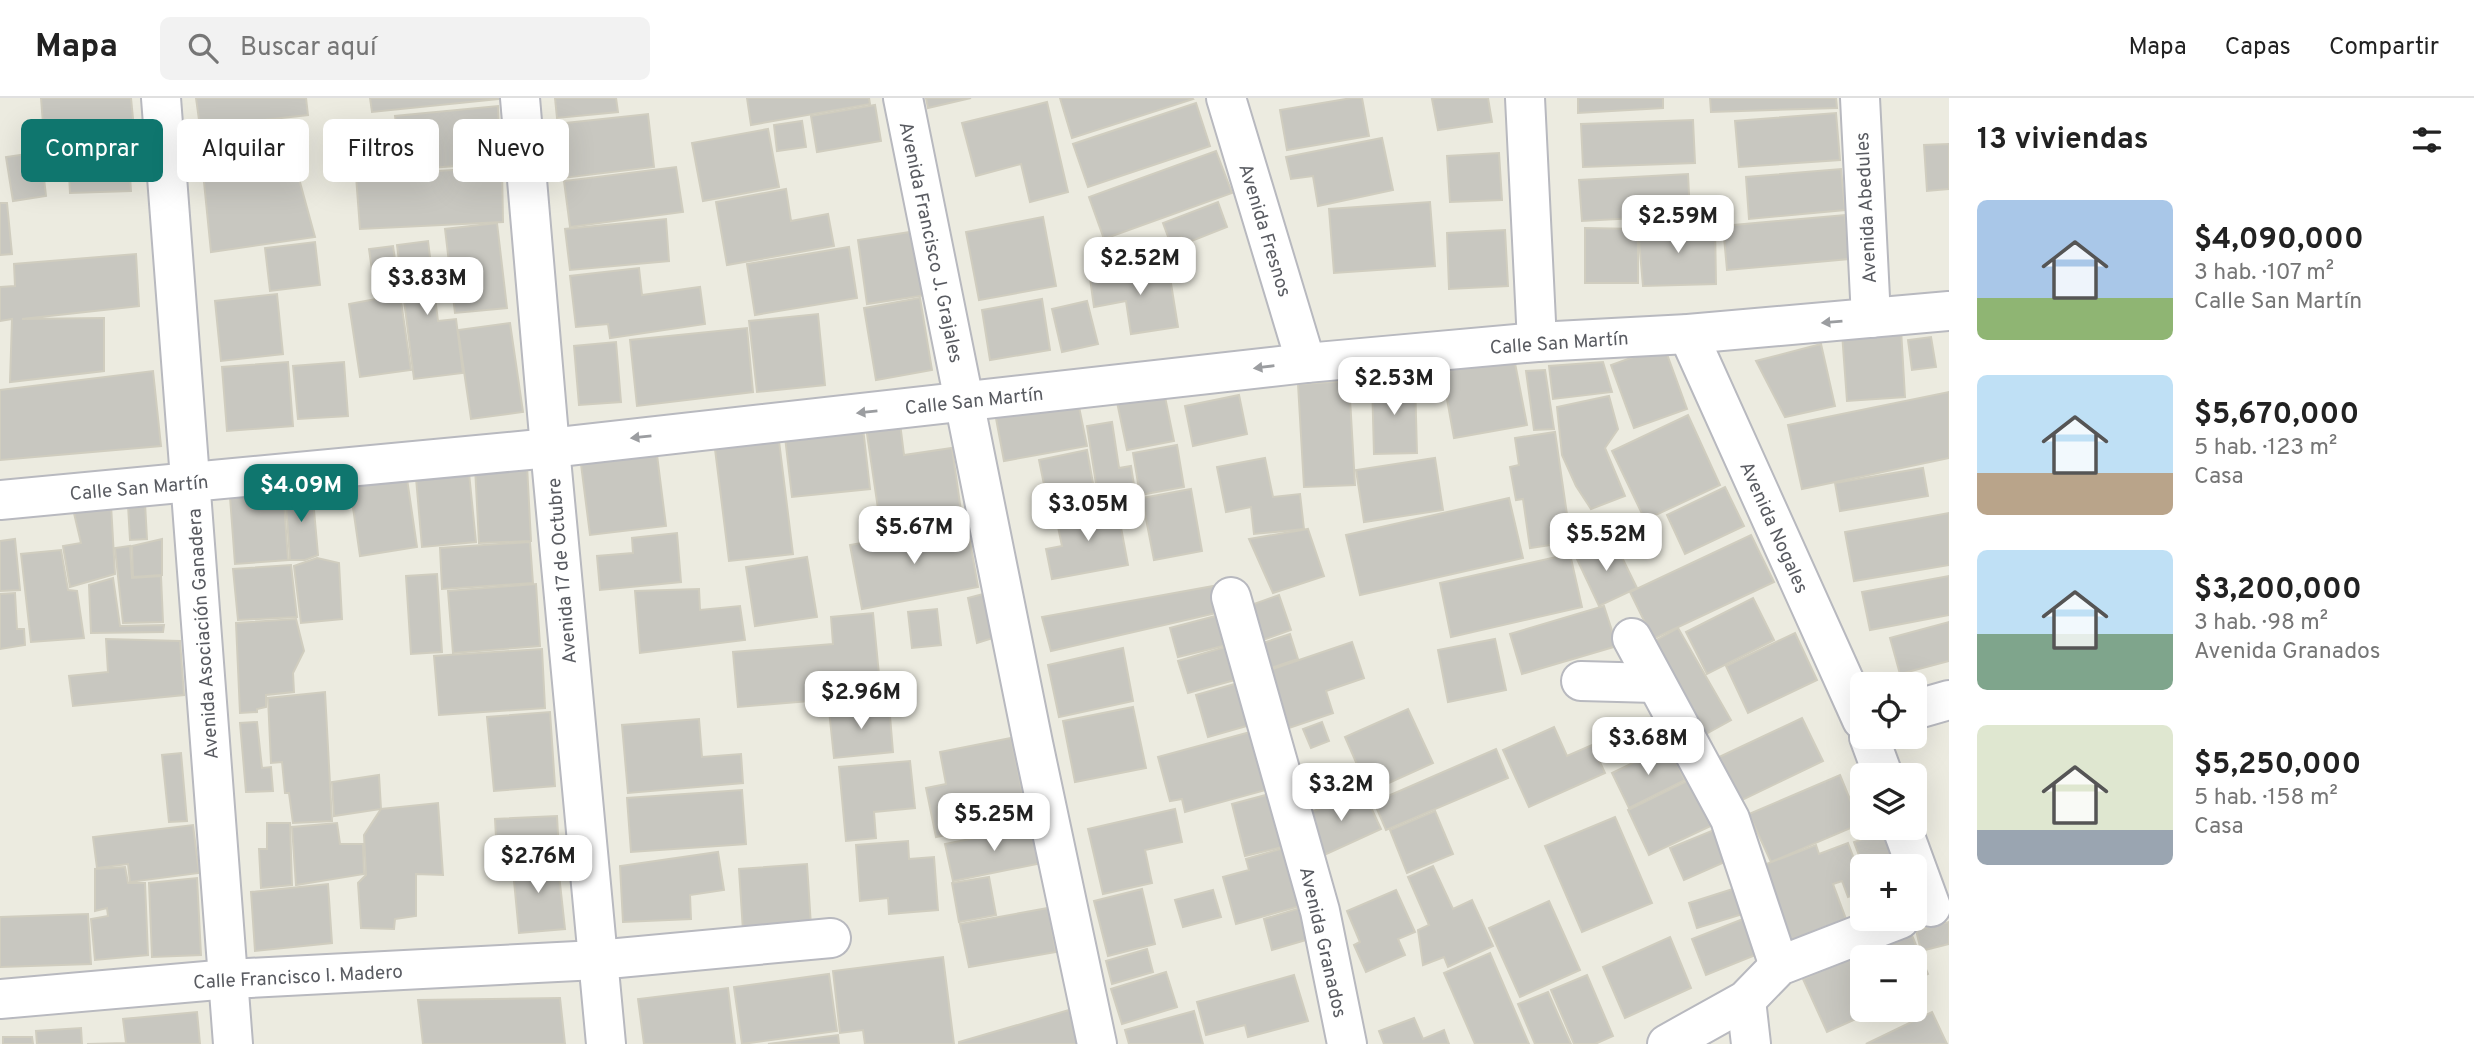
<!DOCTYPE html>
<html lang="es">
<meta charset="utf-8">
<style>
body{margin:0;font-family:Overpass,sans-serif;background:#f2f2f2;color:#222;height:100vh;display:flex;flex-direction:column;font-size:26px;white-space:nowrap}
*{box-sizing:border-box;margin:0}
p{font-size:23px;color:#767676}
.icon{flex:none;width:38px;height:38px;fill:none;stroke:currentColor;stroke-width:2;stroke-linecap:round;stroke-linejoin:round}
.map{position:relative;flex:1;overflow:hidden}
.details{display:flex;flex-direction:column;background:#fff;width:525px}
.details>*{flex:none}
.banner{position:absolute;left:21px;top:21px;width:665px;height:63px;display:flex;gap:14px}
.buttons{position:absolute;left:1850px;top:574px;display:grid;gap:14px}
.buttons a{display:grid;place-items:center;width:77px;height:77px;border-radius:10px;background:#fff;box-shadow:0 7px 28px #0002;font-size:35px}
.price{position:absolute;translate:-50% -60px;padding:0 16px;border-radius:14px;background:#fff;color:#222;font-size:23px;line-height:46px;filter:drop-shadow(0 2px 4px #0008)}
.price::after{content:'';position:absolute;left:50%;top:42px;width:21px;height:16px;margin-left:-10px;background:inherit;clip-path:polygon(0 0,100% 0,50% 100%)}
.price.active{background:#0f766e;color:#fff}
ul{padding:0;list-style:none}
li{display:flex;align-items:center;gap:21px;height:175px;padding:0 28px}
li span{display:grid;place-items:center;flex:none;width:196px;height:140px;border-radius:10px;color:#555}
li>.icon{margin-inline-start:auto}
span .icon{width:84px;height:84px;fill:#fffc;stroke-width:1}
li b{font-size:30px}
h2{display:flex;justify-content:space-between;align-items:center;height:84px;padding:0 28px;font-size:30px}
.tag{padding:0 24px;border-radius:10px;background:#fff;box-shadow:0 7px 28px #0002;font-size:24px;line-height:63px}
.tag.active{background:#0f766e;color:#fff}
header{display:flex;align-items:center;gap:42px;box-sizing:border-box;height:98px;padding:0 35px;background:#fff;border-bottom:2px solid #e0e0e0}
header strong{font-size:33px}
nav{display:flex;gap:38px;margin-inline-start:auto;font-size:24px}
.search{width:490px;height:63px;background:#f2f2f2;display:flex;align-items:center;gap:18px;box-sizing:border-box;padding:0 24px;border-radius:10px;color:#767676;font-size:26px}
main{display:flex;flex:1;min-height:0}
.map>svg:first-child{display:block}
.building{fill:#c8c7c0;stroke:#d0cdbf;stroke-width:2}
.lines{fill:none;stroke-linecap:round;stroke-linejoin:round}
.minor-casing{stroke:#b8b9bf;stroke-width:42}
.minor{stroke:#fff;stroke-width:38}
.oneway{fill:#9b9da0}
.labels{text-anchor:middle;stroke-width:5;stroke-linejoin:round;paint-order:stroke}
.street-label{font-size:19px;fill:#595b61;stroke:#fff}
</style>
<header>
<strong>Mapa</strong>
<div class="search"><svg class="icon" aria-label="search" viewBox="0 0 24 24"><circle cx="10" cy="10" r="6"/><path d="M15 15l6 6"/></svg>Buscar aquí</div>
<nav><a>Mapa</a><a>Capas</a><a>Compartir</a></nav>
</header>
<main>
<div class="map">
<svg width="1949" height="946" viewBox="0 0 1949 946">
<rect width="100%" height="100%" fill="#ecebe0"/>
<g class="building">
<polygon points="41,0 131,0 134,31 44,39"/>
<polygon points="196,0 306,0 308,17 200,29"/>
<polygon points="370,0 498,0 499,1 372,14"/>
<polygon points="555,0 616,0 618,14 557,20"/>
<polygon points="747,0 869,0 870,6 751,27"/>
<polygon points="926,0 971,0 928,10"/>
<polygon points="1060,0 1192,0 1193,1 1072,40"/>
<polygon points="1352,0 1362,0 1369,38 1287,52 1280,12"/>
<polygon points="1438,0 1488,0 1492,24 1438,32 1432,1"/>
<polygon points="1578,0 1663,0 1663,10 1578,15"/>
<polygon points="1710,0 1836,0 1837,10 1711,14"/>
<polygon points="1047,4 1068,94 1030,104 1021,66 976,78 962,25"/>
<polygon points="1196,5 1210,48 1088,89 1073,46"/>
<polygon points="875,7 881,43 817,54 811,18"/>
<polygon points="498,8 500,65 371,74 368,54 399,50 395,18"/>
<polygon points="1836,15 1840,62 1739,69 1735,23"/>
<polygon points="648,16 654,69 563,80 557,26"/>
<polygon points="1693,22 1695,65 1583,69 1581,26"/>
<polygon points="802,23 806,49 777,53 774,27"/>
<polygon points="284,26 315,139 211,154 199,34"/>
<polygon points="768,31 779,89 703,103 692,45"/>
<polygon points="127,33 131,93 70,95 67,37"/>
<polygon points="1382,40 1393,92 1318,108 1313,78 1291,81 1286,59"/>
<polygon points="1949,46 1949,91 1927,93 1924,47"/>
<polygon points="1216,53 1232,95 1104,141 1089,99"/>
<polygon points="41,54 46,98 13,103 6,59"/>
<polygon points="1499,55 1502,102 1450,104 1447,58"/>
<polygon points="502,69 503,124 360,131 356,78"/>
<polygon points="676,69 683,114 570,129 564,83"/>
<polygon points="1841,71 1845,112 1749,121 1746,79"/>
<polygon points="1688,76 1690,117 1582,123 1579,82"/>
<polygon points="786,91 791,123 828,116 834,148 727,167 716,104"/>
<polygon points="1218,104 1227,129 1184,146 1181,139 1170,144 1163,125"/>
<polygon points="1430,104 1435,168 1334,175 1329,111"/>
<polygon points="0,105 7,105 12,156 0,157"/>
<polygon points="1845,117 1849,161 1727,172 1723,128"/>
<polygon points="1043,119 1056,188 979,202 966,134"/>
<polygon points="666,121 669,163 570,172 565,131"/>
<polygon points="497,125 507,210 455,215 445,131"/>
<polygon points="1715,126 1716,186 1643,188 1638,131"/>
<polygon points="1585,130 1638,131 1638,185 1585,185"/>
<polygon points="923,132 933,196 867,206 858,142"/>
<polygon points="1505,132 1508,188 1449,191 1447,135"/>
<polygon points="428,143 438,223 456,221 463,275 414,281 397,147"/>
<polygon points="315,144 320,187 270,193 265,150"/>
<polygon points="393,148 411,272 360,279 349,206 376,201 369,151"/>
<polygon points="849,149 857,200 755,217 747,166"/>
<polygon points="136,156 139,208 22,221 104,220 104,273 10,284 12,221 0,223 0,189 15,188 14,166"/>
<polygon points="1168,167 1178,229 1131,236 1126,203 1094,209 1090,180"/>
<polygon points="639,170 642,197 700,189 705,226 610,240 608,226 576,229 570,178"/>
<polygon points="277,196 283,256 221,263 215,203"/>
<polygon points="920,200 932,272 876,282 864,210"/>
<polygon points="1042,201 1050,252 990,262 982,212"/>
<polygon points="1087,203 1098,246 1062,254 1052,211"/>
<polygon points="818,216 825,287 757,294 749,223"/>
<polygon points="510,225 523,314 471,321 458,232"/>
<polygon points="747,230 753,294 637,308 630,242"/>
<polygon points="1901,231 1905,299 1847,303 1842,235"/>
<polygon points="1931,239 1936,269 1912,272 1908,242"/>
<polygon points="616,244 621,304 579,307 574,248"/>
<polygon points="1821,246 1835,308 1785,319 1756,263"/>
<polygon points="1664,248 1687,311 1634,330 1611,267"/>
<polygon points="1514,260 1527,327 1454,340 1442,273"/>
<polygon points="288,264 293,328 227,333 222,269"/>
<polygon points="344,264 348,318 298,321 293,268"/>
<polygon points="1603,264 1612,294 1553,301 1549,268"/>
<polygon points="1545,272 1554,331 1534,332 1526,273"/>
<polygon points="153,273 161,348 0,362 0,292"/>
<polygon points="1415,282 1417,355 1374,356 1372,283"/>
<polygon points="1349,283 1355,387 1304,389 1298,286"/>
<polygon points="1164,294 1174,343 1127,352 1117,304"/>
<polygon points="1949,294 1949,360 1802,391 1788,327"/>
<polygon points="1239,297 1247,336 1193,348 1185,308"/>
<polygon points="1609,298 1618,331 1605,350 1625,398 1591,411 1576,388 1562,357 1557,309"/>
<polygon points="1077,299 1087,348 1004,363 995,315"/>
<polygon points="1688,317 1720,387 1645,422 1612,353"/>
<polygon points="1112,324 1119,370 1131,368 1136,400 1099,405 1087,328"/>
<polygon points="900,325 904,357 952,350 962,420 881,431 866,329"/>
<polygon points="863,330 870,391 792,399 785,339"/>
<polygon points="1555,334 1571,444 1530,450 1523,401 1516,402 1510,369 1519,367 1515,340"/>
<polygon points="779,343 793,456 729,463 715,351"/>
<polygon points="1177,347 1184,389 1140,397 1133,355"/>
<polygon points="1087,352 1096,402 1049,411 1039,362"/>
<polygon points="657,357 666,428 590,437 581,366"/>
<polygon points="1265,360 1273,399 1300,396 1304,431 1254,436 1251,409 1226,414 1217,369"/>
<polygon points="1435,360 1443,412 1364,424 1356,372"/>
<polygon points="527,367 531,443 479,445 475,369"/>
<polygon points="1923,370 1928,398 1840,413 1835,385"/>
<polygon points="406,374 417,449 360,458 349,382"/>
<polygon points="469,375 476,444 422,449 416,380"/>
<polygon points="283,389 288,462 235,466 230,399 263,397"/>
<polygon points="1725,389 1744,428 1685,456 1667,417"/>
<polygon points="312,390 318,457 305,462 290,462 285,392"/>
<polygon points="1191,391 1202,453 1154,462 1142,400"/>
<polygon points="1509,400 1523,460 1360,497 1346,437"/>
<polygon points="145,405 147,441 130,442 128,407"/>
<polygon points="111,407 115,476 70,489 63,448 81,445 73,411"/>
<polygon points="1117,408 1128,467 1052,481 1046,451 1062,448 1056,419"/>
<polygon points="1949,415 1949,467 1854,483 1845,434"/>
<polygon points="967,426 978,489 862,511 850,447"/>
<polygon points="1308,431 1324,478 1273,495 1249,441"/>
<polygon points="677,435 681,484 600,492 597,458 633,455 632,440"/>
<polygon points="1751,437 1774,484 1653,541 1630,494"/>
<polygon points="15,441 20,492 0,493 0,443"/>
<polygon points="162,441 162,477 133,479 132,448"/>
<polygon points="1613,441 1637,490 1599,508 1576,459"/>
<polygon points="530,444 533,485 442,491 440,450"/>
<polygon points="130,448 132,480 161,478 163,524 123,525 115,450"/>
<polygon points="61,452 68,492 77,493 84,540 31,544 21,456"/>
<polygon points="1570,456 1582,509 1451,539 1440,485"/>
<polygon points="807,459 817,519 755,528 746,469"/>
<polygon points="317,460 339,465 342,521 301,525 294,468"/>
<polygon points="291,467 297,519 238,522 233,471"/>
<polygon points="437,476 442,554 411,556 406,478"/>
<polygon points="1949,478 1949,517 1870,532 1862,494"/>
<polygon points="113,480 120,528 164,527 163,534 91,535 89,487"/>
<polygon points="536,486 540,548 453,555 448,493"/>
<polygon points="1219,487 1225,513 1051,553 1042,519"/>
<polygon points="699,491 700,512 740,508 745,542 640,555 635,493"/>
<polygon points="15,495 17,531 24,531 25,547 0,551 0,496"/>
<polygon points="987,495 996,539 977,545 968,500"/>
<polygon points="1279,497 1291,532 1249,547 1237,512"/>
<polygon points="1753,500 1774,542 1707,576 1686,534"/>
<polygon points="1604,508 1617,548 1522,576 1510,536"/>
<polygon points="937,511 941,547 912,550 908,514"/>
<polygon points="873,515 881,597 738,609 733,554 833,546 831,519"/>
<polygon points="1223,516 1231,546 1178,559 1170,530"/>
<polygon points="296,521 304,553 293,575 294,594 266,597 266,609 257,611 257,614 240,615 236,525"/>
<polygon points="1949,524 1949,563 1900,576 1890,540"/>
<polygon points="1678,530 1731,622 1706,636 1653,544"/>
<polygon points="1795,535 1817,582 1748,615 1726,568"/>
<polygon points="1290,536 1298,561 1256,575 1248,550"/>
<polygon points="106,541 180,543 184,597 73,608 69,578 108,574"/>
<polygon points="1495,541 1506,592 1448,604 1438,552"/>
<polygon points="1352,544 1364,580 1326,593 1333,615 1289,630 1282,609 1258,576"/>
<polygon points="1232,547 1242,580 1188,595 1178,563"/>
<polygon points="1123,550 1133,603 1059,619 1048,567"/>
<polygon points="542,551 545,610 439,617 434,558"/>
<polygon points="1245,583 1257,625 1208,639 1196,597"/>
<polygon points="325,594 332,723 293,725 289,695 285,695 282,664 271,665 268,600"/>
<polygon points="889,606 893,654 834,660 829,612"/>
<polygon points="1133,609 1146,670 1075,684 1063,623"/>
<polygon points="1408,611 1433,665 1369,694 1345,639"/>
<polygon points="550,614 555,688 494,693 487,619"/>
<polygon points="1802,620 1823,663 1738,704 1717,660"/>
<polygon points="699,621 702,659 741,656 743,685 628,695 622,627"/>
<polygon points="257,624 262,670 271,669 273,693 246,694 240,625"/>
<polygon points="1322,624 1329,643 1311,650 1303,631"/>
<polygon points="1554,629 1567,658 1592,647 1605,675 1529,709 1503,652"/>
<polygon points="1265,630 1280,688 1185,714 1182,701 1170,703 1158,659"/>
<polygon points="1011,640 1028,721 936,739 926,690 946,686 940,654"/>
<polygon points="1668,648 1685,682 1629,710 1612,675"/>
<polygon points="1496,651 1508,680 1386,732 1374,704"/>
<polygon points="181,655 187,723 169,724 162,657"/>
<polygon points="910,663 915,710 874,714 876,740 846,743 839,669"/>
<polygon points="379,677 381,711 334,718 332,684"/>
<polygon points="1840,677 1860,726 1771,764 1749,716"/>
<polygon points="1695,679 1717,725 1649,757 1628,712"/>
<polygon points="742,692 746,746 631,754 627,700"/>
<polygon points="1363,692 1381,731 1320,759 1302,718"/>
<polygon points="1281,693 1295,746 1245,758 1232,706"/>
<polygon points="438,705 443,777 416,776 416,818 395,821 394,831 361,830 358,785 366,777 364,737 381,711"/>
<polygon points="1175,711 1182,744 1145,752 1152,785 1103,796 1088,731"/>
<polygon points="1435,713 1453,756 1407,775 1390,732"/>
<polygon points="557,718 559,755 497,758 495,721"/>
<polygon points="1615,719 1652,805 1582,834 1545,748"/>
<polygon points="267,725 290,725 292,787 261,790 259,751 267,751"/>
<polygon points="337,725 340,746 363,746 364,776 296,787 292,729"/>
<polygon points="193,727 199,775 130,784 128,766 97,770 93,739"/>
<polygon points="1035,728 1042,765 953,783 945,746"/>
<polygon points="1895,730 1910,768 1863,768 1854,744"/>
<polygon points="1714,732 1727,763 1684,782 1670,750"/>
<polygon points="908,743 909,761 934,759 938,812 889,816 888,800 860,803 856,747"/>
<polygon points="1848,745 1862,782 1862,794 1848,799 1842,783 1833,786 1846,821 1785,844 1756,770 1816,747 1819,756"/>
<polygon points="1291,748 1307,806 1236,826 1223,779 1249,772 1246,761"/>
<polygon points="718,754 724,792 690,797 691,821 623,824 620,768"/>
<polygon points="557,758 565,831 519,835 512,762"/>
<polygon points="807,766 811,828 743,833 739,771"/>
<polygon points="1433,768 1453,811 1472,802 1493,848 1448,869 1444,859 1423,867 1418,832 1429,827 1408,779"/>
<polygon points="125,769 128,785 145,785 148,857 95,862 91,821 108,818 107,810 95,813 95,771"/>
<polygon points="989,779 996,817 959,824 952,785"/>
<polygon points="197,780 201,857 152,859 149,785"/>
<polygon points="328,786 332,845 255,853 251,794"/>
<polygon points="1742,788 1749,814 1697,830 1689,805"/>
<polygon points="1142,791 1155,846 1108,858 1094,803"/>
<polygon points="1213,792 1221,819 1183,829 1175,802"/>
<polygon points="1396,792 1415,834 1398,841 1405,857 1366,874 1354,847 1360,844 1347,813"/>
<polygon points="1549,803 1580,872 1520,899 1489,830"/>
<polygon points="1307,808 1316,839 1272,852 1264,821"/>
<polygon points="1048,810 1056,854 969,869 960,826"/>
<polygon points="88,816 91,866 0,869 0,819"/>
<polygon points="1748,819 1763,854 1706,877 1692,841"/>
<polygon points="1949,824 1949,846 1921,853 1916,832"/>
<polygon points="1911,835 1928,876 1914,882 1914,859 1888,859 1883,846"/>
<polygon points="1670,839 1691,890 1625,920 1603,869"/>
<polygon points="1877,847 1883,859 1862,859 1862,912 1876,912 1827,934 1803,881"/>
<polygon points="1147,851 1153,874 1112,886 1106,863"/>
<polygon points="1490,855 1529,946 1475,946 1444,875"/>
<polygon points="943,859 954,946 865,946 863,932 840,935 833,873"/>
<polygon points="1166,874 1177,909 1122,926 1111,891"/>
<polygon points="829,876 837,933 742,946 734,889"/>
<polygon points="1294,877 1308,923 1248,939 1245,927 1206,937 1197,904"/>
<polygon points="1587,877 1613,938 1595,946 1574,946 1551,892"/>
<polygon points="728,890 735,946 644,946 638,901"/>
<polygon points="1548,894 1571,946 1535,946 1518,906"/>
<polygon points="560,900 565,946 423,946 418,902"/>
<polygon points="1069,912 1079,946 959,946 959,944"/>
<polygon points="1194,913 1203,946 1129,946 1125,932"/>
<polygon points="197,914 200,946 87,946 126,945 123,921"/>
<polygon points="1932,914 1947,946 1866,946"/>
<polygon points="1414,920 1423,941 1444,932 1449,946 1384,946 1379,933"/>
<polygon points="81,930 82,946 37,946 36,933"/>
<polygon points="838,937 839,946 768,946"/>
<polygon points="3,939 32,939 33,946 3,946"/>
</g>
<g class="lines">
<defs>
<g id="minor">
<polyline points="161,0 233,946"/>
<polyline points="520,0 550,350 606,946"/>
<polyline points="903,0 1033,645 1097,946"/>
<polyline points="1226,0 1306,265"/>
<polyline points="1525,0 1537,244"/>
<polyline points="1860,0 1871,220"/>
<polyline points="1688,236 1862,622"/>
<polyline points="0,402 550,350 1306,265 1537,244 1688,236 1949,213"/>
<polyline points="1231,499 1320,813 1347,946"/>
<polyline points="1632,540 1730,721 1779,868"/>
<polyline points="1581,583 1655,585"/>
<polyline points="1914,612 1949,602"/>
<polyline points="1869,639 1883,677"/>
<polyline points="1902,730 1931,809"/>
<polyline points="0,901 229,881 597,862 831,840"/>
<polyline points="1746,902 1751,946"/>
<polyline points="1667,946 1746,902 1779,868 1900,821"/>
</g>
</defs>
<use href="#minor" class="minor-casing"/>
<use href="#minor" class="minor"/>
</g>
<defs><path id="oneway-solid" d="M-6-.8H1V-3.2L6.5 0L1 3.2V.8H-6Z" transform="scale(1.75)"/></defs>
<g class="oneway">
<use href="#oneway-solid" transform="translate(1832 224) rotate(175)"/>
<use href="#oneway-solid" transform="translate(1264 269) rotate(173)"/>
<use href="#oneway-solid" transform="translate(867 314) rotate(174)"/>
<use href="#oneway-solid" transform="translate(641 339) rotate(174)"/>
</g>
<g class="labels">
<g class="street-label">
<text transform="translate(1865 110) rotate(-93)" y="7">Avenida Abedules</text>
<text transform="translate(1266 132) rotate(73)" y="7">Avenida Fresnos</text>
<text transform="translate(932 144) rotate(78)" y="7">Avenida Francisco J. Grajales</text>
<text transform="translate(1559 244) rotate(-4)" y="7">Calle San Martín</text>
<text transform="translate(974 302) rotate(-6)" y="7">Calle San Martín</text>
<text transform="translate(139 389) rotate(-5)" y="7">Calle San Martín</text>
<text transform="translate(1775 429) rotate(66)" y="7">Avenida Nogales</text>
<text transform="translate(561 473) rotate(-95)" y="7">Avenida 17 de Octubre</text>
<text transform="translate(202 536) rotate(-94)" y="7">Avenida Asociación Ganadera</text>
<text transform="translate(1324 844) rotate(77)" y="7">Avenida Granados</text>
<text transform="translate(298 878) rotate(-3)" y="7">Calle Francisco I. Madero</text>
</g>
</g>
</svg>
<div class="buttons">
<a><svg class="icon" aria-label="locate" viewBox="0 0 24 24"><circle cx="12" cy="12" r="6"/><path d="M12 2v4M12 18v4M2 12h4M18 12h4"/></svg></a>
<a><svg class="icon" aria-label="layers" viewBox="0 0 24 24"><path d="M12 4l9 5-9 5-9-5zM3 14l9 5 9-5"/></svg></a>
<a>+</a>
<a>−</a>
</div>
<b class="price" style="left:1678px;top:157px">$2.59M</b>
<b class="price" style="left:1140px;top:199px">$2.52M</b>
<b class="price" style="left:427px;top:219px">$3.83M</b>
<b class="price" style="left:1394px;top:319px">$2.53M</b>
<b class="price active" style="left:301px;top:426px">$4.09M</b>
<b class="price" style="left:1088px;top:445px">$3.05M</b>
<b class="price" style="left:914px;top:468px">$5.67M</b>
<b class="price" style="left:1606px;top:475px">$5.52M</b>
<b class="price" style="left:861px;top:633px">$2.96M</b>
<b class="price" style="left:1648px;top:679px">$3.68M</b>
<b class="price" style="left:1341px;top:725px">$3.2M</b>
<b class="price" style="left:994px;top:755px">$5.25M</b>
<b class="price" style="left:538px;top:797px">$2.76M</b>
<div class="banner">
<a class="tag active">Comprar</a>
<a class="tag">Alquilar</a>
<a class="tag">Filtros</a>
<a class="tag">Nuevo</a>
</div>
</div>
<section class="details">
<h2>13 viviendas<svg class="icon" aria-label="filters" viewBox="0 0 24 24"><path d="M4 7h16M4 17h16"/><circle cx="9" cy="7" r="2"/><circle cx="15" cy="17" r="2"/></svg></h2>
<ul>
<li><span style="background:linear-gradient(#a9c7e8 70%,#8fb573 0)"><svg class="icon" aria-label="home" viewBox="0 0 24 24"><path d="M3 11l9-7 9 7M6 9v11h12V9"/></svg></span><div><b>$4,090,000</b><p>3 hab. · 107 m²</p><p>Calle San Martín</p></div></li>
<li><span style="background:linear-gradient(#bfe0f5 70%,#b9a48a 0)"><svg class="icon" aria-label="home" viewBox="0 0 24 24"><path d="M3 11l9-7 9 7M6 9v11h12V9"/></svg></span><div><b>$5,670,000</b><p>5 hab. · 123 m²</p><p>Casa</p></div></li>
<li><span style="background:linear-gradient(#bfe0f5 60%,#7fa58c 0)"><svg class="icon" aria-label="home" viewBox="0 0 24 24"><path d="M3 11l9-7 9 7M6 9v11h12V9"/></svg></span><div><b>$3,200,000</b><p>3 hab. · 98 m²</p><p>Avenida Granados</p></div></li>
<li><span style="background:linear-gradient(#dfe7d0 75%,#9aa5b1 0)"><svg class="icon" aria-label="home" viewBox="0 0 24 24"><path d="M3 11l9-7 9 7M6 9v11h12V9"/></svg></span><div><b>$5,250,000</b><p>5 hab. · 158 m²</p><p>Casa</p></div></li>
</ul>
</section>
</main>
